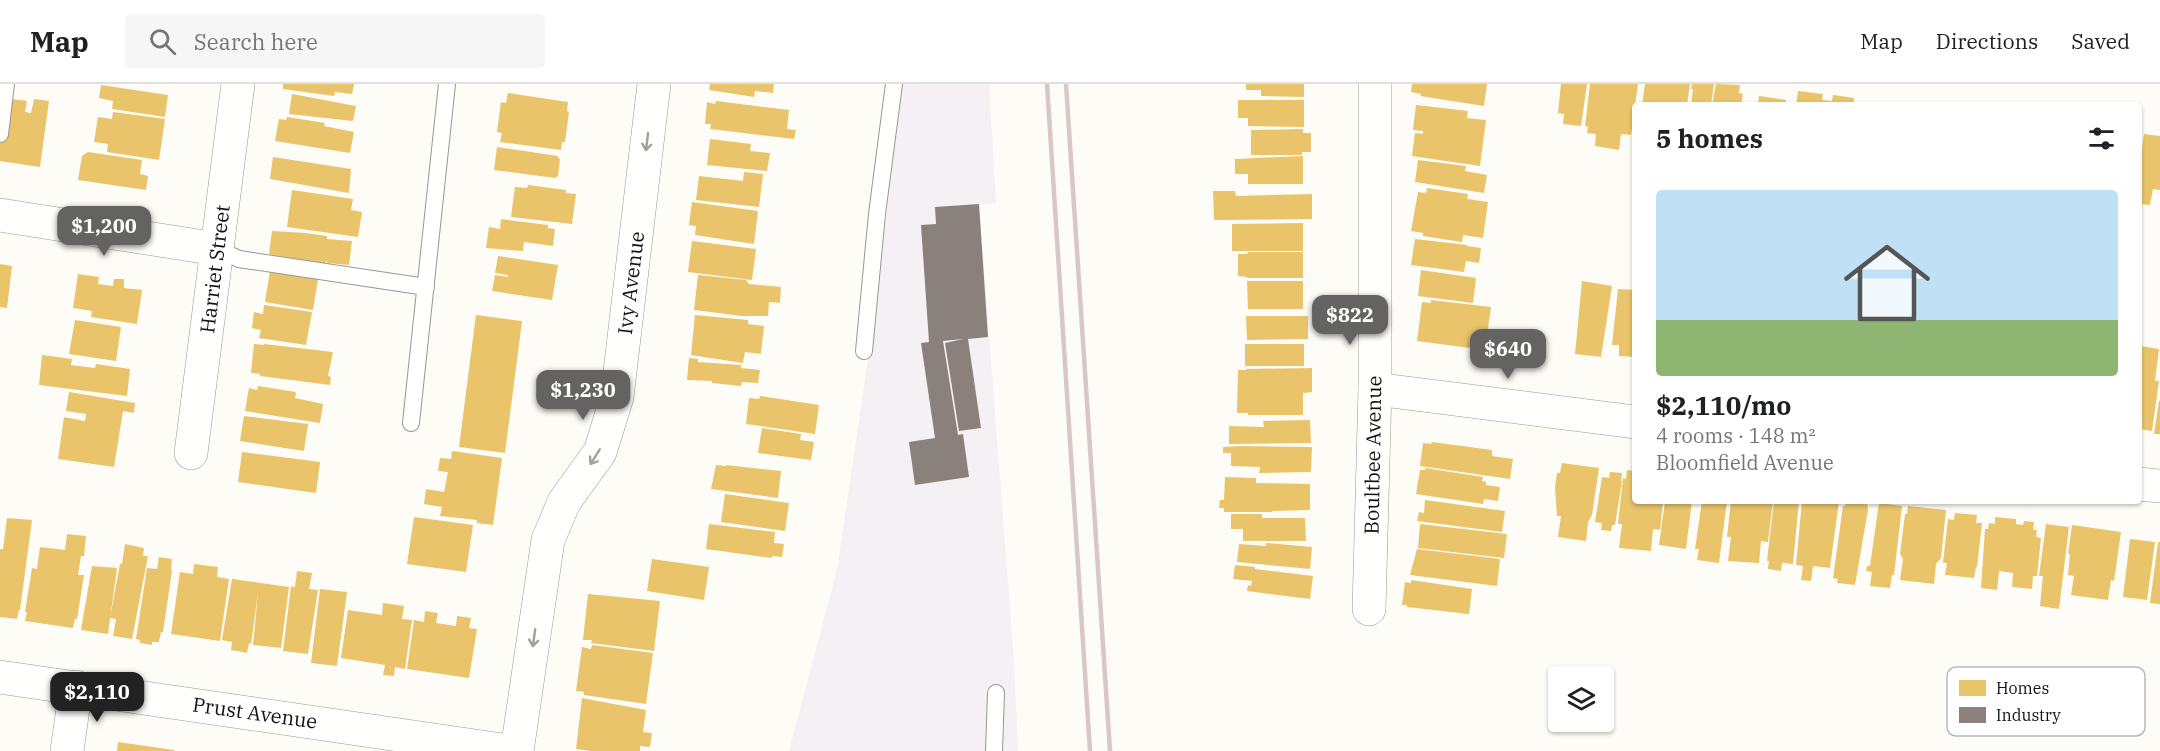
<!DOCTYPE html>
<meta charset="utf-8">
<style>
body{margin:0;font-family:"IBM Plex Serif",serif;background:#f6f6f6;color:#202124;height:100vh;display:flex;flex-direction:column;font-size:22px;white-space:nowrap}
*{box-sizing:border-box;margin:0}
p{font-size:20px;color:#757577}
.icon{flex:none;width:33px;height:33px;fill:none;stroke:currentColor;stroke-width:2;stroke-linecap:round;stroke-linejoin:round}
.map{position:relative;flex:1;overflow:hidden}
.drawer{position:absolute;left:1632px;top:18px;width:510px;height:402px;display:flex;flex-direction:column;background:#fff;border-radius:6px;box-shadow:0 2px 4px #0004}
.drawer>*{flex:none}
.buttons{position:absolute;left:1548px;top:582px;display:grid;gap:12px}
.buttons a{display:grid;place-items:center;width:66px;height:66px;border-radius:6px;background:#fff;box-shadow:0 2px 4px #0004;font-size:30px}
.price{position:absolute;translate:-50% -51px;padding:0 14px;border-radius:12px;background:#646362;color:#fff;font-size:20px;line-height:39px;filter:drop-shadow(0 2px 3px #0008)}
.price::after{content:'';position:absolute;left:50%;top:36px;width:18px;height:14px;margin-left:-9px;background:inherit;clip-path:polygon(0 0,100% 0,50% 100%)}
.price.active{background:#222;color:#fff}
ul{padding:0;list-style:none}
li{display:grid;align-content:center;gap:12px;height:318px;padding:0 24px}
li span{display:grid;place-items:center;height:186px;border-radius:6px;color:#555}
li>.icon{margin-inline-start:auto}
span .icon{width:108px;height:108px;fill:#fffc;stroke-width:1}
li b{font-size:26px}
h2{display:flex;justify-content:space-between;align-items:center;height:72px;padding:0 24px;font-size:26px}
header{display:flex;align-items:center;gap:36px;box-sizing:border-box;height:84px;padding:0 30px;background:#fff;border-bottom:2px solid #e0e0e0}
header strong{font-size:28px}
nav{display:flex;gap:33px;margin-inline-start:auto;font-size:21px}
.search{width:420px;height:54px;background:#f6f6f6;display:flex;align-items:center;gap:15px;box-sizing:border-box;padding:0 21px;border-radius:6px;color:#757577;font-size:22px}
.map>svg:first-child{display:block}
.industrial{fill:#f5f0f3}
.homes{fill:#e9c46a}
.industry{fill:#8a817c}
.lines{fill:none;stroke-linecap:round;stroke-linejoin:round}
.service-casing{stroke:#979795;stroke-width:18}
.minor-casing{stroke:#979795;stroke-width:34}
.service{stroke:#fffffe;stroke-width:16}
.minor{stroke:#fffffe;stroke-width:33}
.rail{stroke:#d9c6c7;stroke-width:4.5}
.oneway{stroke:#a0a09f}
.labels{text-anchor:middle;stroke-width:6;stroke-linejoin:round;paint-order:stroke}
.street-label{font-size:20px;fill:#111;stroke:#fff}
.key{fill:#fff;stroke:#b8b8b8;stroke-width:1.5}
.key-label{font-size:16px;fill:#111}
</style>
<header>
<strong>Map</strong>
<div class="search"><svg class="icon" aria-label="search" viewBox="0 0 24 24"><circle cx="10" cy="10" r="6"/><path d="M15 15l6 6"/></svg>Search here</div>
<nav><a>Map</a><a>Directions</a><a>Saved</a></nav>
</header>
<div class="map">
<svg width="2160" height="667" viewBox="0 0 2160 667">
<rect width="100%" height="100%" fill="#fdfcf7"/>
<polygon class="industrial" points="903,0 989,0 996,119 979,121 1014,577 1018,667 789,667 837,486 872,248"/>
<g class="homes">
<polygon points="283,0 354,0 352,10 335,8 334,12 283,5"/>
<polygon points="710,0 774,0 773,9 755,7 754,13 709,6"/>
<polygon points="1246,0 1304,0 1304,13 1261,12 1261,6 1246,6"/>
<polygon points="1412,0 1487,0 1484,22 1420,12 1421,10 1411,8"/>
<polygon points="1561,0 1587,0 1581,42 1563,40 1564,30 1558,29"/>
<polygon points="1590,0 1638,0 1631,51 1621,50 1619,66 1595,62 1596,50 1587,49 1588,43 1585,42"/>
<polygon points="1645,0 1690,0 1687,21 1642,21"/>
<polygon points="1692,0 1714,0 1711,21 1691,21 1693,5 1691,5"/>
<polygon points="1716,0 1740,1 1739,9 1743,10 1741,21 1712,21"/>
<polygon points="101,1 168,11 165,33 112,25 113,17 99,14"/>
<polygon points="1798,7 1823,10 1822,16 1832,17 1833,11 1854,14 1853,21 1796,21"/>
<polygon points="508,9 568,18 567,27 569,28 565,58 562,58 561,66 500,58 502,49 497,48 501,18 506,19"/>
<polygon points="292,10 356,22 353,37 289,30"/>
<polygon points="1759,12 1786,16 1786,21 1758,21"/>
<polygon points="11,15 27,17 25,28 31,29 34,15 49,17 40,83 0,77 0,57"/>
<polygon points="1238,16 1304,16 1304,43 1248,42 1248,34 1238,34"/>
<polygon points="716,17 789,26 787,45 796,46 794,55 710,45 711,40 705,40 707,18 715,20"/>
<polygon points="1416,21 1468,27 1467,34 1486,36 1480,82 1412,72 1415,49 1423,50 1423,47 1413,46"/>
<polygon points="113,28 165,35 159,76 107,68 108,60 94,58 98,33 112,35"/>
<polygon points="287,33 325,39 324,42 354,48 350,69 275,57 279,35 286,36"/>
<polygon points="1303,45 1303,49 1311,49 1311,68 1302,68 1302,71 1251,71 1251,46"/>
<polygon points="2144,50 2160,52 2160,106 2153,105 2150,121 2139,120 2139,90"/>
<polygon points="710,55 751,60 750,67 770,69 767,87 707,81"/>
<polygon points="497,63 558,72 558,74 560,75 558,92 555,94 494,86"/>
<polygon points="88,68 142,76 140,90 148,92 146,106 78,96 82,72"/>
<polygon points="1303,72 1303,100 1248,100 1248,90 1235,90 1235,75"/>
<polygon points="273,73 351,85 349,109 270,95"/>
<polygon points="1418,76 1466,82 1465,87 1487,91 1484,109 1415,98"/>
<polygon points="744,88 763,90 759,123 696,116 699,92 743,97"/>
<polygon points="528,101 566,106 566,109 576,110 572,140 511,133 515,103 527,104"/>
<polygon points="1427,104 1468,110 1467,115 1488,118 1483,154 1463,151 1462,158 1423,152 1423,149 1411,147 1418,108 1426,109"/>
<polygon points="292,106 353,115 351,126 362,128 358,153 287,143"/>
<polygon points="1213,107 1235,107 1236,112 1312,110 1312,135 1214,136"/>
<polygon points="692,118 758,127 754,160 695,151 696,142 689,141"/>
<polygon points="501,135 548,141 548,144 555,145 553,162 524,158 523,167 486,164 489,143 500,145"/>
<polygon points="1303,139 1303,167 1232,167 1232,140"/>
<polygon points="272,147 306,149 327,152 327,155 352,157 349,181 327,179 327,177 324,179 300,176 269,170"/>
<polygon points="1415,155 1467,161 1467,162 1481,164 1479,179 1466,177 1464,188 1411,181"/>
<polygon points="692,157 756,165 752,196 688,188"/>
<polygon points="1248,168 1303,168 1303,194 1247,194 1247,193 1238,192 1238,170 1247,170"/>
<polygon points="498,172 558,181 552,216 492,207 495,191 508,193 508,191 495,189"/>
<polygon points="0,180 12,182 7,224 0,223"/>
<polygon points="1421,186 1476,194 1473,219 1418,212"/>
<polygon points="270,187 318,195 313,226 265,218"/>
<polygon points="78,190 99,193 98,200 113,202 114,195 124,195 124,204 142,206 137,240 91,233 92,227 73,224"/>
<polygon points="698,191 746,196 749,200 781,203 780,219 769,218 768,232 742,232 694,226"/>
<polygon points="1247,197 1303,197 1303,225 1248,225"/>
<polygon points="1582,197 1612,202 1601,273 1575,270"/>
<polygon points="1618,205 1635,206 1635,273 1619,272 1619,261 1612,261"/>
<polygon points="1431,216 1491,223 1485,266 1417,257 1422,218 1431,219"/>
<polygon points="264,221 312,228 306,261 259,254 261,246 252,244 254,228 263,230"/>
<polygon points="476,231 522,237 505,369 459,363"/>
<polygon points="695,231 748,236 748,240 764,242 761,270 745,268 743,279 691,271"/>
<polygon points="1246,232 1308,232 1308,255 1247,256"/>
<polygon points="75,236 121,243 116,277 69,270"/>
<polygon points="254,260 264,261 264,260 333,268 328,292 331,293 330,301 260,292 260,290 251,289"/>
<rect x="1245" y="260" width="59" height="22"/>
<polygon points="2141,262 2159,265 2155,297 2159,297 2152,347 2139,345 2139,273"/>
<polygon points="42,271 72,275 71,281 95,284 96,280 130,285 127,312 39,301"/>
<polygon points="689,274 698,275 698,278 741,281 741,284 760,286 758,299 742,298 741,302 712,299 712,297 687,296"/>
<polygon points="1312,284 1312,308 1303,309 1303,331 1248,331 1248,329 1237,329 1238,286 1246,286 1246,285"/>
<polygon points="258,302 296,308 295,314 323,320 320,339 245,327 249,304 257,306"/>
<polygon points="69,308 135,319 134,329 123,327 114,383 58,375 64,333 85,337 86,330 66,327"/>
<polygon points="760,312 819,321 815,350 746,340 749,314 759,315"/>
<polygon points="2159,317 2160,317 2160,350 2154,350"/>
<polygon points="244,332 308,340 304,367 240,357"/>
<polygon points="1310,336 1311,359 1229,360 1229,342 1264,343 1263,337"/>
<polygon points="762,344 801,350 800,356 814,358 811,376 758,369"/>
<polygon points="1432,358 1492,366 1492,372 1513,375 1510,395 1420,382 1423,359 1431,360"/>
<polygon points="1242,362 1312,363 1311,388 1259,389 1260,383 1231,382 1231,369 1223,369 1223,363"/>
<polygon points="452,367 502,374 493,441 477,439 477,436 440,432 442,423 424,420 426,405 444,408 448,388 438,387 440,374 451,375"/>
<polygon points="242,368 320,378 316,409 238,398"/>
<polygon points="1562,379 1599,384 1592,431 1588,438 1586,457 1558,453 1561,432 1557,432 1555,404 1557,389 1560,389"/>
<polygon points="716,381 726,382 726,381 781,387 778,414 711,405"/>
<polygon points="1425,384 1483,393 1482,397 1486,398 1486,401 1500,403 1498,417 1484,415 1483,420 1416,410 1420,386 1425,386"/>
<polygon points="1627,386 1635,387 1635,417 1663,417 1660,446 1653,445 1651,467 1619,464 1622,440 1618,440 1623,394 1626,395"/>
<polygon points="1610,388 1622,389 1621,397 1622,397 1615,441 1612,441 1611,447 1601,446 1602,439 1595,438 1602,393 1609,394"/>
<polygon points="1225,393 1256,394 1256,399 1310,400 1310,426 1272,427 1272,428 1224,428 1224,424 1219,424 1220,416 1224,416"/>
<polygon points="725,410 789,419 785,447 721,438"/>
<polygon points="1425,416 1505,427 1502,448 1417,437 1419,428 1424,429"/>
<polygon points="1665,417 1692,417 1686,465 1659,461"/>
<polygon points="1702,417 1727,417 1719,479 1697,476 1699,465 1695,465"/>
<polygon points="1731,417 1773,417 1768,458 1761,457 1759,479 1728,477 1731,453 1727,453"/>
<polygon points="1774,417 1799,417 1793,480 1782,479 1781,487 1768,485 1769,477 1767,477"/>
<polygon points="1802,417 1839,417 1830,484 1813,482 1811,497 1801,496 1803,482 1796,481"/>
<polygon points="1846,417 1867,417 1868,426 1855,501 1837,499 1838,495 1833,494 1843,422 1845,422"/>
<polygon points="1879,419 1902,422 1894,491 1892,491 1890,504 1870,502 1872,488 1866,487 1867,482 1870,482"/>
<polygon points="1908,422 1946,426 1941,474 1936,480 1934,500 1900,496 1903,475 1900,470 1905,430 1907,430"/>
<polygon points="1955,429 1977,431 1976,439 1982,439 1977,483 1976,483 1974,494 1945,491 1947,479 1943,479 1948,435 1954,436"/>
<polygon points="1231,430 1262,430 1262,434 1305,434 1306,457 1243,457 1243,445 1231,445"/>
<polygon points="414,433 473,441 466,488 407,480"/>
<polygon points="1995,433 2016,435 2016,440 2023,441 2024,437 2034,438 2033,446 2037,446 2036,453 2041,454 2037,492 2033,492 2032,505 2012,503 2013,489 1999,487 1997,506 1981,504 1985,445 1988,445 1989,439 1995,440"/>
<polygon points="7,434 32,436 20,526 19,526 17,535 0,533 0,465 3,465"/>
<polygon points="709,440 775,448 774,459 784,460 782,473 772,472 772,474 706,465"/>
<polygon points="1420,440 1507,450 1504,474 1418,464"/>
<polygon points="2046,440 2069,443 2059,525 2040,522 2043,492 2039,492"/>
<polygon points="2072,441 2121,448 2114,497 2111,496 2108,516 2071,511 2074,492 2068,491 2070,470 2068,470"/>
<polygon points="67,450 86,452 84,472 81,472 78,491 84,491 77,535 75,535 73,544 25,537 27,528 25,528 32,484 37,485 40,463 65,466"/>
<polygon points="2130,455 2155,458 2147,516 2123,513"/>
<polygon points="2158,458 2160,458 2160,520 2150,519"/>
<polygon points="1266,459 1312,463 1310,485 1237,478 1239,460 1266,462"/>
<polygon points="125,460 144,464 143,472 148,472 132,555 113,552 116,535 110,534 120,480 122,480"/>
<polygon points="1417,465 1500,475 1497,502 1410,491"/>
<polygon points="159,473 172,475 171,486 172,487 163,548 161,548 159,558 152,558 152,561 140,559 140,556 136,555 147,484 157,485"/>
<polygon points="652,475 709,483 704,516 647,507"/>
<polygon points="194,480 218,483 217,493 229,495 220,557 171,550 180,488 193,490"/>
<polygon points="1235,481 1255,483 1255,485 1313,492 1310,515 1247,507 1248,501 1251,502 1252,497 1233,495"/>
<polygon points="92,482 117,484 108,550 81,546"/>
<polygon points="297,487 312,489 309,505 318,506 308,570 283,567 291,502 295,503"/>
<polygon points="232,495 289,503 281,564 253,561 258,509 251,560 249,559 247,569 231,566 232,558 222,556"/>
<polygon points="1411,496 1472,505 1469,530 1407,523 1407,521 1402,521 1405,498 1411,499"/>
<polygon points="320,505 347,508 337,582 311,579"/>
<polygon points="588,510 660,517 654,567 591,559 592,556 583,556"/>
<polygon points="383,519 404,522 402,535 412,536 405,585 395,583 394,592 383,591 385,581 341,574 348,526 382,531"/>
<polygon points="425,527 438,529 436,539 456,542 457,532 471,534 469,544 477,545 469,594 407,585 414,536 424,538"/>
<polygon points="592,561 653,569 646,620 584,611 584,608 576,607 582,563 591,565"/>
<polygon points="582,614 646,626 643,648 652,649 650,663 640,662 640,667 591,667 576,665"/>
<polygon points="118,658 174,666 174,667 117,667"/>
</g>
<polygon class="industry" points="979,120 988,253 968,255 981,344 959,347 945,259 963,255 943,257 958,351 963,350 969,393 915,401 909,358 935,354 921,259 929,258 921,141 936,140 935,123"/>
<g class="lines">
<defs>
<g id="service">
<polyline points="0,50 6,0"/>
<polyline points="217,165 239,175 426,203"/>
<polyline points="864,267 877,130 894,0"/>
<polyline points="411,339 447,0"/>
<polyline points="994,667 996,609"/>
</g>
<g id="minor">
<polyline points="0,131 217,165"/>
<polyline points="1375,305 1635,338"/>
<polyline points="191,369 238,0"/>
<polyline points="2139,400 2160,402"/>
<polyline points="1369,525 1375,305 1375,0"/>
<polyline points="0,593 509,667"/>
<polyline points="67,667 76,603"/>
<polyline points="517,667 548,456 564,418 600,368 617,313 654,0"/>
</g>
</defs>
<use href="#service" class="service-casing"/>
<use href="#minor" class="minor-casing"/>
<use href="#service" class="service"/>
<use href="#minor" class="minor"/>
<g class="rail">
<polyline points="1047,0 1090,667"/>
<polyline points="1066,0 1110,667"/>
</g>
</g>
<defs><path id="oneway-shaft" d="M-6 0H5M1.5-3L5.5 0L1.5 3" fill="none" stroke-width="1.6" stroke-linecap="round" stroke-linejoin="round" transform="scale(1.5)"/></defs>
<g class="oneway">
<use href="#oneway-shaft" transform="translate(647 58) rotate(97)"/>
<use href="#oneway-shaft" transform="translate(595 373) rotate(122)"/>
<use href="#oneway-shaft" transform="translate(534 554) rotate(98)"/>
</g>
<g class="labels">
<g class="street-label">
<text transform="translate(215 185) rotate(-83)" y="7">Harriet Street</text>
<text transform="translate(631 199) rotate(-83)" y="7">Ivy Avenue</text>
<text transform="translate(1373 371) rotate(-89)" y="7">Boultbee Avenue</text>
<text transform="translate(255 629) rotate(8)" y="7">Prust Avenue</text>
</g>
</g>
<rect x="1947" y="583" width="198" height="69" rx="9" class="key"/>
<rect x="1959" y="596" width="27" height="16" fill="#e9c46a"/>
<rect x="1959" y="623" width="27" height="16" fill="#8a817c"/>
<g class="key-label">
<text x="1996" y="610">Homes</text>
<text x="1996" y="637">Industry</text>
</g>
</svg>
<div class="buttons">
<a><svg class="icon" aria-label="layers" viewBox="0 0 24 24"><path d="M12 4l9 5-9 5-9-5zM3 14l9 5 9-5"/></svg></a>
</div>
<b class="price" style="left:104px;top:173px">$1,200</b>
<b class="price" style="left:1350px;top:262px">$822</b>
<b class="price" style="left:1508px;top:296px">$640</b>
<b class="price" style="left:583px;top:337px">$1,230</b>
<b class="price active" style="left:97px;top:639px">$2,110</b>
<section class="drawer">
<h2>5 homes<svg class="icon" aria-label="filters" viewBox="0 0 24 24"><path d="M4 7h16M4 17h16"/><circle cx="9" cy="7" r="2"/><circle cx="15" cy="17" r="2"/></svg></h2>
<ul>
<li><span style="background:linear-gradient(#bfe0f5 70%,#8fb573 0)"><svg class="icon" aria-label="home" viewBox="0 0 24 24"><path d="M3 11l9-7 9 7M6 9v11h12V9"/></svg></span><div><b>$2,110/mo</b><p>4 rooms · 148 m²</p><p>Bloomfield Avenue</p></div></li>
</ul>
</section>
</div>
